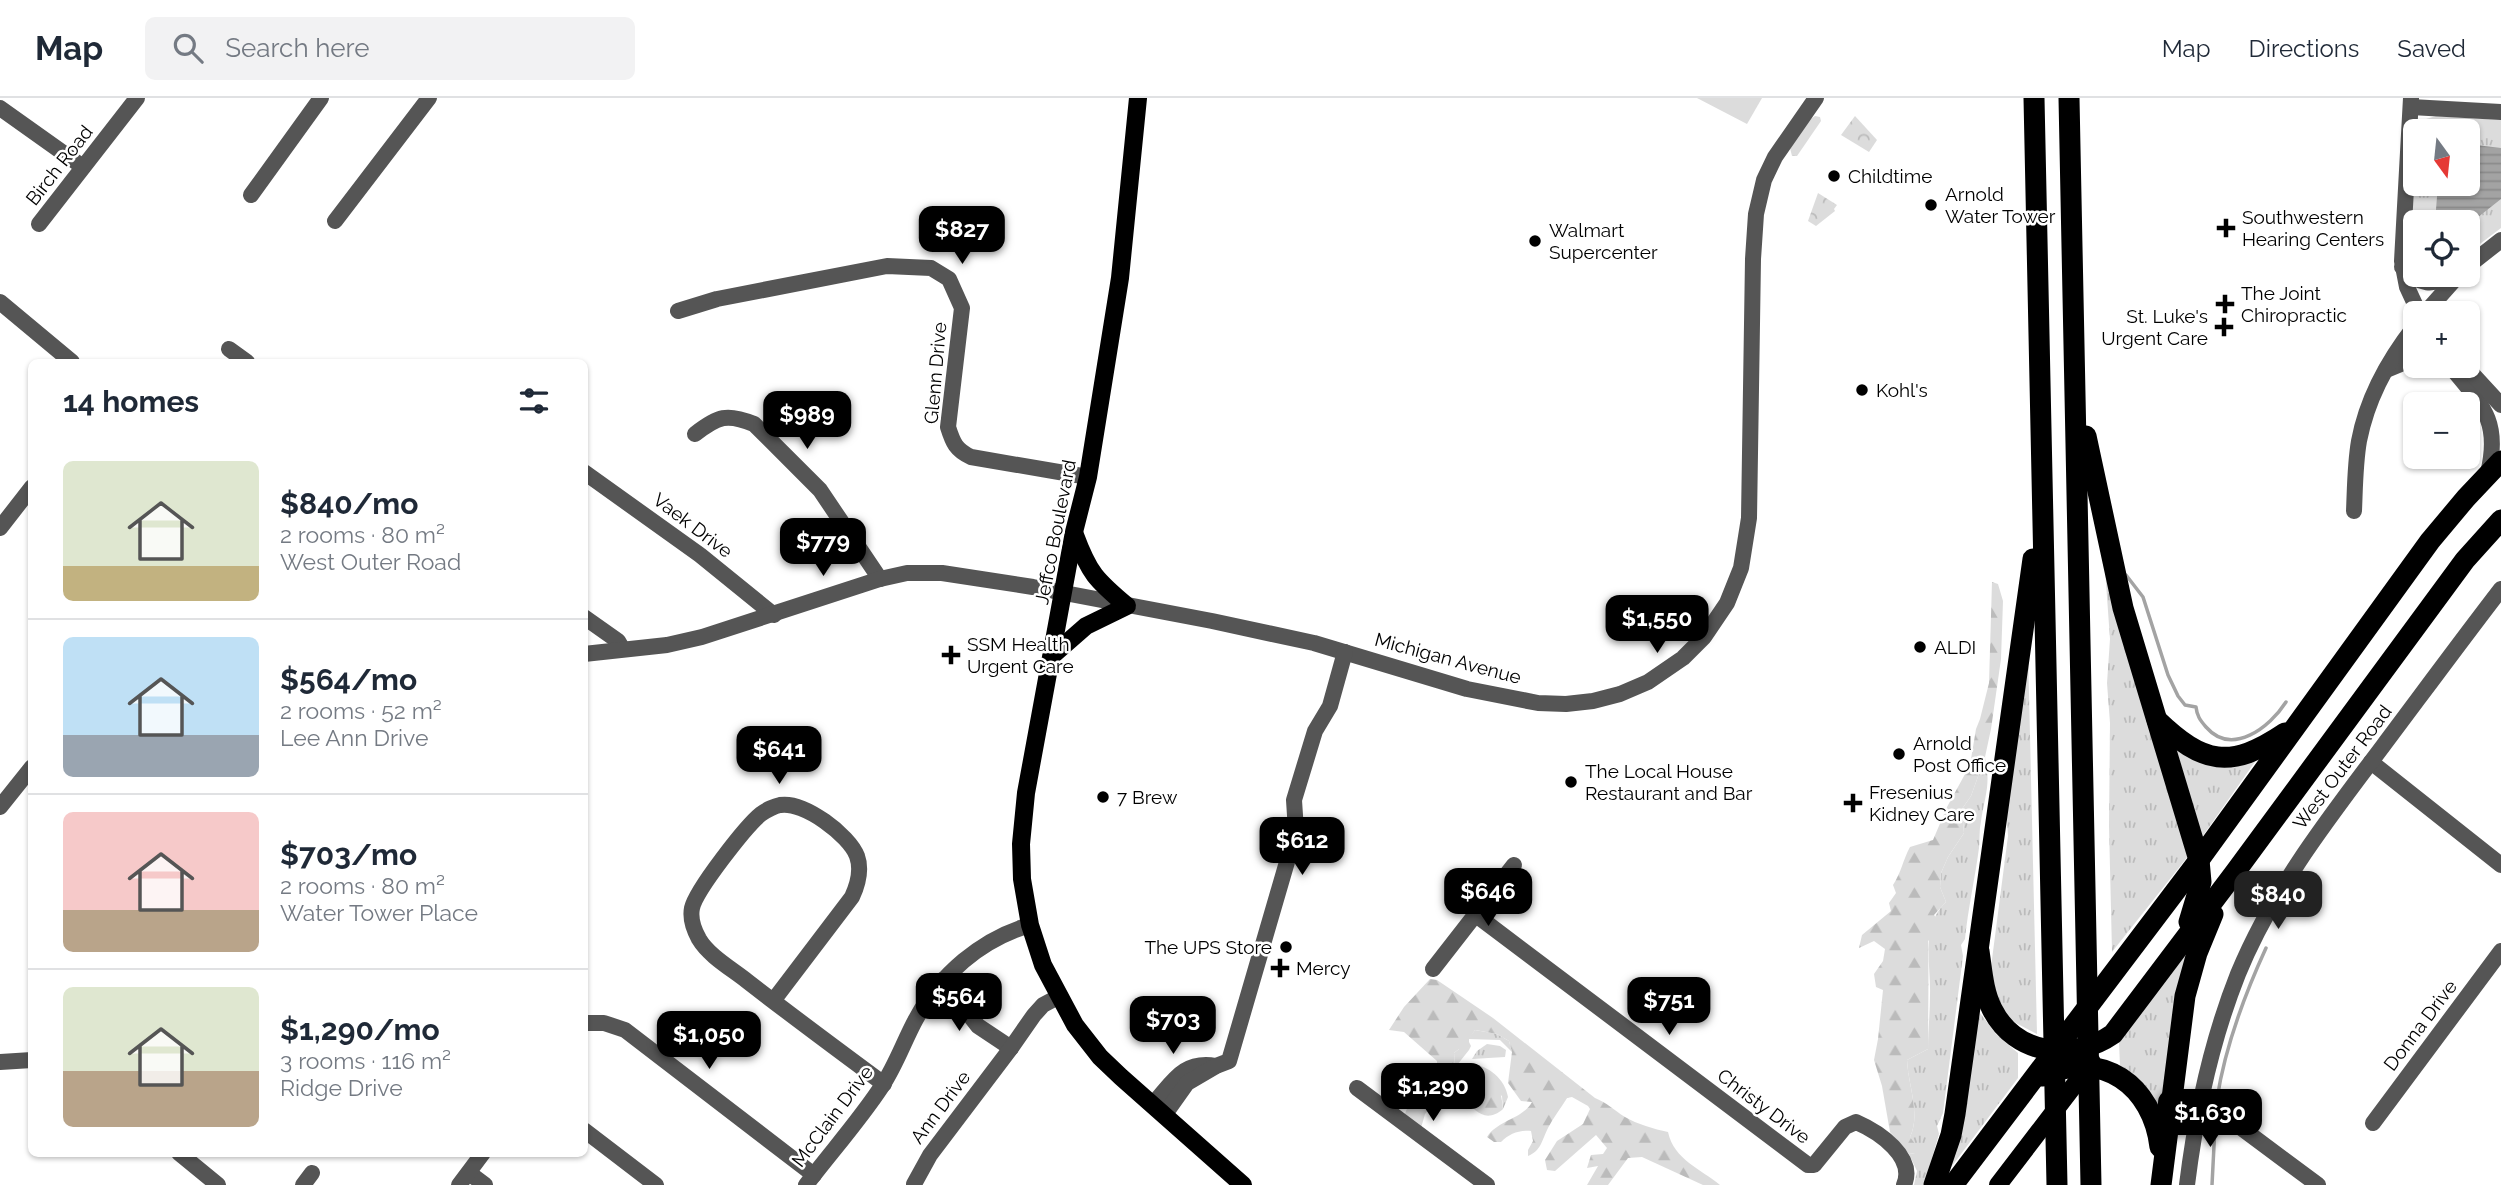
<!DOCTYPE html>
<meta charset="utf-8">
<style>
body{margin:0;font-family:Raleway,sans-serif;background:#f2f2f3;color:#1f2937;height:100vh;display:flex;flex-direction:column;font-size:26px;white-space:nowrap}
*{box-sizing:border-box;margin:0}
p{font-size:23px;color:#747a83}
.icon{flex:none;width:38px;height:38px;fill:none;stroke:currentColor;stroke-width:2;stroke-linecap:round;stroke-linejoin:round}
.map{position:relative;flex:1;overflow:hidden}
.drawer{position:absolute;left:28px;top:261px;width:560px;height:798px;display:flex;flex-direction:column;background:#fff;border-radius:10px;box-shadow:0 2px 5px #0004}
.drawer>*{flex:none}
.needle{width:46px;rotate:165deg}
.fabs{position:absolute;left:2403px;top:21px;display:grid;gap:14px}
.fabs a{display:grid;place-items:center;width:77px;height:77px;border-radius:10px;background:#fff;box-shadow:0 2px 5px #0004;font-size:35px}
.price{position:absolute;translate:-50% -60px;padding:0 16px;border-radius:14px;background:#000;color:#fff;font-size:23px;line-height:46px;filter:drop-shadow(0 2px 4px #0008)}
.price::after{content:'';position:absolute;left:50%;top:42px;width:21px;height:16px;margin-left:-10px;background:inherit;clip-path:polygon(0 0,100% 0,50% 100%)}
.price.on{background:#222;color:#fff}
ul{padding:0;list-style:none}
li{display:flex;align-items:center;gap:21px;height:175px;padding:0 35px}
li+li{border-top:2px solid #e0e1e3}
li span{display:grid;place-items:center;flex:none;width:196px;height:140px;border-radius:10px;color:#555}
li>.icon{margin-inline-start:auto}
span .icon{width:84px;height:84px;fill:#fffc;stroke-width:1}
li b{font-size:30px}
h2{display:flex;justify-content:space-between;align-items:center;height:84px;padding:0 35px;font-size:30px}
header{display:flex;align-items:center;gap:42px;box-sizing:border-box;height:98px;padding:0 35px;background:#fff;border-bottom:2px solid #e0e1e3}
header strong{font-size:33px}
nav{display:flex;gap:38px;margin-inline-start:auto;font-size:24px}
.search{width:490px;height:63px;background:#f2f2f3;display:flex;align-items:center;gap:18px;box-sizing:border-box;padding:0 24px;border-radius:10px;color:#747a83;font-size:26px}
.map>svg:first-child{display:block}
.grass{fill:url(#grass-tufts)}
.forest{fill:url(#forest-firs)}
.park{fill:url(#park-crowns)}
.pitch{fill:#dcdcdc}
.water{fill:url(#water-rules)}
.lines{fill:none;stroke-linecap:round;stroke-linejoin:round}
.stream{stroke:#a3a3a3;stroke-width:3.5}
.minor{stroke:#555;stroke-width:16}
.major{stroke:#000;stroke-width:18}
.highway{stroke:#000;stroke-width:21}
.poi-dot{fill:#000;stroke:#fff;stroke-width:2.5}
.labels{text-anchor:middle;stroke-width:5;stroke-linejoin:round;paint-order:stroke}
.street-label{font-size:19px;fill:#000;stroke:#fff}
.poi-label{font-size:19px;fill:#000;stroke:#fff;text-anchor:start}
</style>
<header>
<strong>Map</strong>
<div class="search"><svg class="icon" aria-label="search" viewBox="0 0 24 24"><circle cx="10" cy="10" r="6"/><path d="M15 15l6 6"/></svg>Search here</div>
<nav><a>Map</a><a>Directions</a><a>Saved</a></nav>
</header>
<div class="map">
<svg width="2501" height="1087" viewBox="0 0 2501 1087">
<defs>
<pattern id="grass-tufts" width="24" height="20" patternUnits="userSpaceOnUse" patternTransform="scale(1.75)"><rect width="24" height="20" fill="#dcdcdc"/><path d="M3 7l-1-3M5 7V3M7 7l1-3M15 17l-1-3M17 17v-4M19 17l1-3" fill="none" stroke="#bbb"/></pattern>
<pattern id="forest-firs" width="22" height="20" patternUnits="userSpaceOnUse" patternTransform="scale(1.75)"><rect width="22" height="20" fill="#dcdcdc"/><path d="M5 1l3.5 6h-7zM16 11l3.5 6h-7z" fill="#bbb"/></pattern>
<pattern id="park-crowns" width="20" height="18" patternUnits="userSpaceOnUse" patternTransform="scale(1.75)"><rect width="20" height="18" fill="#dcdcdc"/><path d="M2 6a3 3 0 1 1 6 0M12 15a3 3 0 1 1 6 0" fill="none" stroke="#bbb"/></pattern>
<pattern id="water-rules" width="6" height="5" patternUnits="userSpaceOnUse" patternTransform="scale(1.75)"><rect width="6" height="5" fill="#a3a3a3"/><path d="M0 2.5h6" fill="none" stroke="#8b8b8b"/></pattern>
</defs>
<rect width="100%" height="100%" fill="#fff"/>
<g class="grass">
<polygon points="1815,18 1820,19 1821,23 1797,58 1792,58 1790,50 1809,22"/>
<polygon points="2436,18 2501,22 2501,130 2468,155 2468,124 2415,124 2415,175 2409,162 2415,69 2415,86 2468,86 2468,33 2418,33 2426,21"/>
<polygon points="2105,471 2189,757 2112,854 2109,728 2110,625 2107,585 2110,541"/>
<polygon points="2028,552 2037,936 2012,923 1997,903 1991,869 2008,738 2006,708"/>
<polygon points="2176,650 2257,661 2202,739"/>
<path d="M1985 659C1991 687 1985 697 1981 723 1979 732 1980 741 1979 750 1975 780 1968 811 1965 841L1961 847 1963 858 1943 1015 1937 1028 1939 1036 1925 1084 1923 1087H1914L1917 1073 1909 1056 1915 1055 1910 1039C1921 1016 1908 987 1907 962L1928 951C1928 933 1930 915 1930 897 1931 865 1920 829 1946 804L1940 789 1941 775 1948 759 1964 735 1962 711 1971 698Z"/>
<polygon points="2188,853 2159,1012 2120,968 2119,944"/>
<polygon points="1980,915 1996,936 2018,955 2018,980 1946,1076"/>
<polygon points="1475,932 1497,936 1509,943 1512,954 1500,942 1468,941"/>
<path d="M1469 944 1471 948 1469 952 1446 981 1441 997 1425 1016 1421 1030 1405 1016C1408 1005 1416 1000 1423 992 1429 985 1433 977 1437 970L1450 975 1455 969 1454 955 1459 951 1469 949Z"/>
<polygon points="1487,946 1500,948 1506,952 1505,959 1472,961 1477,953"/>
<path d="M1472 966C1489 968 1505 981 1508 999L1503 1011 1502 998 1464 972 1452 986 1451 982 1464 969Z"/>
</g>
<g class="forest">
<path d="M1992 484 1998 486 2003 503 2001 561 1991 631 1985 659 1971 698 1962 711 1964 735 1948 759 1941 775 1940 789 1946 804 1934 817 1940 825 1938 835 1928 843C1929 880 1928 915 1928 951L1907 962C1908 987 1921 1016 1910 1039L1915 1046V1055L1909 1056 1890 1034 1882 988 1874 962 1878 941 1883 892 1876 889 1874 876 1883 863 1885 851 1874 843 1859 850 1862 837 1891 813 1889 805 1896 795 1893 787C1901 775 1903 762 1910 749L1933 742 1947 709 1970 667 1976 631 1980 621 1989 585Z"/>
<path d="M1430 881 1437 882 1493 920 1595 1000C1607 1005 1614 1012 1625 1019 1637 1026 1654 1031 1668 1034 1674 1062 1701 1071 1720 1087H1703L1642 1059 1628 1060 1608 1087H1587L1598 1068 1587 1070 1591 1057 1603 1056 1607 1050 1596 1037 1555 1073 1547 1072 1545 1062 1557 1043 1583 1026 1590 1011 1588 1008 1572 999 1567 1000C1561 1010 1553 1020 1548 1030 1542 1042 1541 1053 1528 1058V1052L1533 1043 1531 1033C1519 1032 1509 1036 1501 1044H1494L1487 1039C1498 1022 1523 1021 1532 1004L1521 1003 1508 985 1512 954 1509 943 1497 936 1475 932 1469 941V949L1464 954 1459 951 1454 955 1455 969 1449 975 1437 970V963L1404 934 1389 932 1404 909Z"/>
<path d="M1471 969C1494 978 1501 986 1503 1011 1486 1026 1474 1013 1464 999 1461 995 1455 991 1452 986L1464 972Z"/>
</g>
<g class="park">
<polygon points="1855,18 1877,42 1869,54 1841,37"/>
<polygon points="1818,95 1837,107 1834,111 1835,113 1816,128 1808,123"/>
</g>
<polygon class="pitch" points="1697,0 1762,0 1747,26"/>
<polygon class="water" points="2468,46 2501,50 2501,101 2468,127 2468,124 2435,124 2438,86 2468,86"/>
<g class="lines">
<g class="stream">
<path d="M2126 477 2143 499 2168 577 2178 598 2185 607 2196 609C2197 618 2200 622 2206 629 2232 659 2270 629 2286 604"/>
<path d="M2217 1001C2225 949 2244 898 2266 850"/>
<polyline points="2212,1087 2215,1028"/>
</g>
<g class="minor">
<polyline points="2411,0 2402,163 2407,189 2419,215"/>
<polyline points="2411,9 2501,14"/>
<polyline points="0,10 83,69"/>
<polyline points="251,97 321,0"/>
<polyline points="335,123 429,0"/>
<polyline points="39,126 137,0"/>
<polyline points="2468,168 2501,142"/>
<path d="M2402 169C2419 188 2433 188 2454 177"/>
<polyline points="0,204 72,264"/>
<path d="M678 213 717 201 887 168 931 170 949 181 962 210 948 329C953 345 956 352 971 359L1088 379"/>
<polyline points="2425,215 2457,179"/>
<polyline points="229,251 247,264"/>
<path d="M2450 268C2481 306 2501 322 2488 375"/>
<polyline points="2465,268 2501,307"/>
<polyline points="2386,272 2415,260"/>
<path d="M695 336C718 318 727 315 754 326L820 392 880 481"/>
<polyline points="584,374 700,457 774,517"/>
<path d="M2354 413C2355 390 2355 366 2359 343 2367 301 2389 261 2415 228"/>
<polyline points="0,430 32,389"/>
<polyline points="584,519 618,543 622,550"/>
<polyline points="584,556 667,547 702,539 880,481 907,475 942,475 1033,489 1212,523 1314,545 1467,591 1538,605 1566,606 1593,603 1620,596 1648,584 1683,560 1704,539 1727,505 1741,470 1749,420 1753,161 1756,116 1764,82 1775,59 1816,0"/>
<polyline points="2371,664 2501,767"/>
<polyline points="0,709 32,669"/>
<path d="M1476 817 1808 1067H1814L1845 1029 1856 1024C1879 1034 1916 1059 1904 1087"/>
<polyline points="1433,871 1514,767"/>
<polyline points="942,882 978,928 1011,950"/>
<path d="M773 903 852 799C858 786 862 772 857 758 849 737 804 703 780 707 775 708 766 712 761 716 746 728 696 792 692 810 690 820 694 832 699 841 709 858 732 871 747 883 792 918 838 952 884 986"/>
<polyline points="584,925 604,925 625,932 814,1077"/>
<polyline points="0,964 32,962"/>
<polyline points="1357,990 1487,1087"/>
<path d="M1153 1006C1173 984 1183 962 1216 968"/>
<polyline points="2199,1009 2228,1020 2318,1087"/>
<polyline points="1165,1016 1187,985 1216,968 1229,963 1296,733 1294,702 1315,633 1330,608 1345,554"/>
<polyline points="2373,1025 2501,853"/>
<polyline points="584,1032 656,1087"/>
<polyline points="179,1055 218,1087"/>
<polyline points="469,1075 485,1087"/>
<polyline points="914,1086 930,1057 1011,950 1034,917 1043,907 1058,899"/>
<polyline points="303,1087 312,1075"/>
<polyline points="459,1087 483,1055"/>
<path d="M806 1087C831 1054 859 1023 882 988 896 967 904 943 916 921 940 877 981 841 1030 827"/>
<path d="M2187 1087C2196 1014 2211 944 2238 876 2273 791 2328 721 2383 648 2422 596 2461 543 2501 491"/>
</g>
<g class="major">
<polyline points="1138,0 1120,180 1088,379 1074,434 1026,695 1021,746 1022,781 1030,827 1043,867 1075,927 1100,959 1121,979 1243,1087"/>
<path d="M1054 556 1086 528 1127 508C1096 482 1089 475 1075 437"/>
<polyline points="1998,1087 2092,964"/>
</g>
<g class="highway">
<polyline points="2034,0 2057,1087"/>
<polyline points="2069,0 2091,1087"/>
<polyline points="2086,338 2123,510 2199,762 2201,784 2189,824"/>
<path d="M2157 622C2203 666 2230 672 2285 635"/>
<path d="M1979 853C1982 873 1983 893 1992 911 2015 957 2073 964 2113 936L2236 773 2465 462 2501 422"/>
<path d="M2043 978C2102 950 2153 988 2160 1049"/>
<polyline points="1934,1087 1951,1037 1955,1016 2033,461"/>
<polyline points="1953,1087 2199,762 2430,443 2466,400 2501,363"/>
<polyline points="2161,1087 2185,898 2197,855 2213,816"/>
</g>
</g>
<g class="poi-dot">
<circle cx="1834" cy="78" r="7"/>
<circle cx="1931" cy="107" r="7"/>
<path d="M2222.5 119.5h7v7h7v7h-7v7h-7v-7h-7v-7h7z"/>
<circle cx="1535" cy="143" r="7"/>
<path d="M2221.5 195.5h7v7h7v7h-7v7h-7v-7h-7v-7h7z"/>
<path d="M2220.5 218.5h7v7h7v7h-7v7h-7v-7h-7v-7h7z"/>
<circle cx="1862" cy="292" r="7"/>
<circle cx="1920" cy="549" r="7"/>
<path d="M947.5 546.5h7v7h7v7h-7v7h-7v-7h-7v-7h7z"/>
<circle cx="1899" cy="656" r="7"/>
<circle cx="1571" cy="684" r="7"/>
<circle cx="1103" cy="699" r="7"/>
<path d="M1849.5 694.5h7v7h7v7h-7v7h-7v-7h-7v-7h7z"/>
<circle cx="1286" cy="849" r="7"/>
<path d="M1276.5 859.5h7v7h7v7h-7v7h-7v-7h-7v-7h7z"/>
</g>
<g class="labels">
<g class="street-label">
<text transform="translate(59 67) rotate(-52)" y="7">Birch Road</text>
<text transform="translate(935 275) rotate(-85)" y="7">Glenn Drive</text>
<text transform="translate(693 427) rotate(37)" y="7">Vaek Drive</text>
<text transform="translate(1055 434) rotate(-79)" y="7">Jeffco Boulevard</text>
<text transform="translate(1448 560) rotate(15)" y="7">Michigan Avenue</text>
<text transform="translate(2342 669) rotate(-53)" y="7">West Outer Road</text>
<text transform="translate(2420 927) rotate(-53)" y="7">Donna Drive</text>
<text transform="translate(1764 1008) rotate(37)" y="7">Christy Drive</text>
<text transform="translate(940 1009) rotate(-53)" y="7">Ann Drive</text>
<text transform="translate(832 1018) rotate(-53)" y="7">McClain Drive</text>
</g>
<g class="poi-label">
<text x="1848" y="85">Childtime</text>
<text x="1945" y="103">Arnold<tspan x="1945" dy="22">Water Tower</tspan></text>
<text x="2242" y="126">Southwestern<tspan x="2242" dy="22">Hearing Centers</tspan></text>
<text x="1549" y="139">Walmart<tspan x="1549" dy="22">Supercenter</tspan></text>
<text x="2241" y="202">The Joint<tspan x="2241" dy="22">Chiropractic</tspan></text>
<text x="2208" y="225" text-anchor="end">St. Luke's<tspan x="2208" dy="22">Urgent Care</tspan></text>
<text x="1876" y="299">Kohl's</text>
<text x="967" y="553">SSM Health<tspan x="967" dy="22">Urgent Care</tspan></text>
<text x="1934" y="556">ALDI</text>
<text x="1913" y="652">Arnold<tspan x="1913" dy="22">Post Office</tspan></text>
<text x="1585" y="680">The Local House<tspan x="1585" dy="22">Restaurant and Bar</tspan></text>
<text x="1869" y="701">Fresenius<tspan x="1869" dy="22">Kidney Care</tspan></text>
<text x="1117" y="706">7 Brew</text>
<text x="1272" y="856" text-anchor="end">The UPS Store</text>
<text x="1296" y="877">Mercy</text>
</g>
</g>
</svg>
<div class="fabs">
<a><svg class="needle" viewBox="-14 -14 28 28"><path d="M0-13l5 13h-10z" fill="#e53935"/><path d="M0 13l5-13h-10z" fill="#747a83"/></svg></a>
<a><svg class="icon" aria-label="locate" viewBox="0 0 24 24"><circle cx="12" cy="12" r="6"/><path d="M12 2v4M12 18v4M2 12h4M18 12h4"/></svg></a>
<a>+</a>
<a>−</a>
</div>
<b class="price" style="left:962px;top:168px">$827</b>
<b class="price" style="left:807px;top:353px">$989</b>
<b class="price" style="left:823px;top:480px">$779</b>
<b class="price" style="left:1657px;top:557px">$1,550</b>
<b class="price" style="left:779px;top:688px">$641</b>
<b class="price" style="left:1302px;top:779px">$612</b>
<b class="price" style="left:1488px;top:830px">$646</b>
<b class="price on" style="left:2278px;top:833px">$840</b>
<b class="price" style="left:959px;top:935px">$564</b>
<b class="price" style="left:1669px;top:939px">$751</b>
<b class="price" style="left:1173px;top:958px">$703</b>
<b class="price" style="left:709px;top:973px">$1,050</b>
<b class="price" style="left:1433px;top:1025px">$1,290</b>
<b class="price" style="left:2210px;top:1051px">$1,630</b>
<section class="drawer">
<h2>14 homes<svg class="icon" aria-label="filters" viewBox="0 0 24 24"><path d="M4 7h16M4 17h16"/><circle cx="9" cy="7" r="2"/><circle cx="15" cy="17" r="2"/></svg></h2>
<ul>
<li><span style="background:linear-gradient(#dfe7d0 75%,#c2b280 0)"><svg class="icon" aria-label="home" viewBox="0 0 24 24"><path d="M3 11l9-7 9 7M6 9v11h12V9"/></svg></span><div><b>$840/mo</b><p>2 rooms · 80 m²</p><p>West Outer Road</p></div></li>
<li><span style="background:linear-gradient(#bfe0f5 70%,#9aa5b1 0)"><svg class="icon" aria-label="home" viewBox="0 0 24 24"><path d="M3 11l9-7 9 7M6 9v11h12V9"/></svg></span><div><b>$564/mo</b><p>2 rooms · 52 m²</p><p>Lee Ann Drive</p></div></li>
<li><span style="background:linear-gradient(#f6c9c9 70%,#b9a48a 0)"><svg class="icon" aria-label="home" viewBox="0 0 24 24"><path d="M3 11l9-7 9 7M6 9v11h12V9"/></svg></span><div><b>$703/mo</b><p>2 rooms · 80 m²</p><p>Water Tower Place</p></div></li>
<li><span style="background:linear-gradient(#dfe7d0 60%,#b9a48a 0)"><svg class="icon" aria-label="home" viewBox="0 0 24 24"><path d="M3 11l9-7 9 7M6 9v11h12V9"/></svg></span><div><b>$1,290/mo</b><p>3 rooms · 116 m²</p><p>Ridge Drive</p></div></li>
</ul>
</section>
</div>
